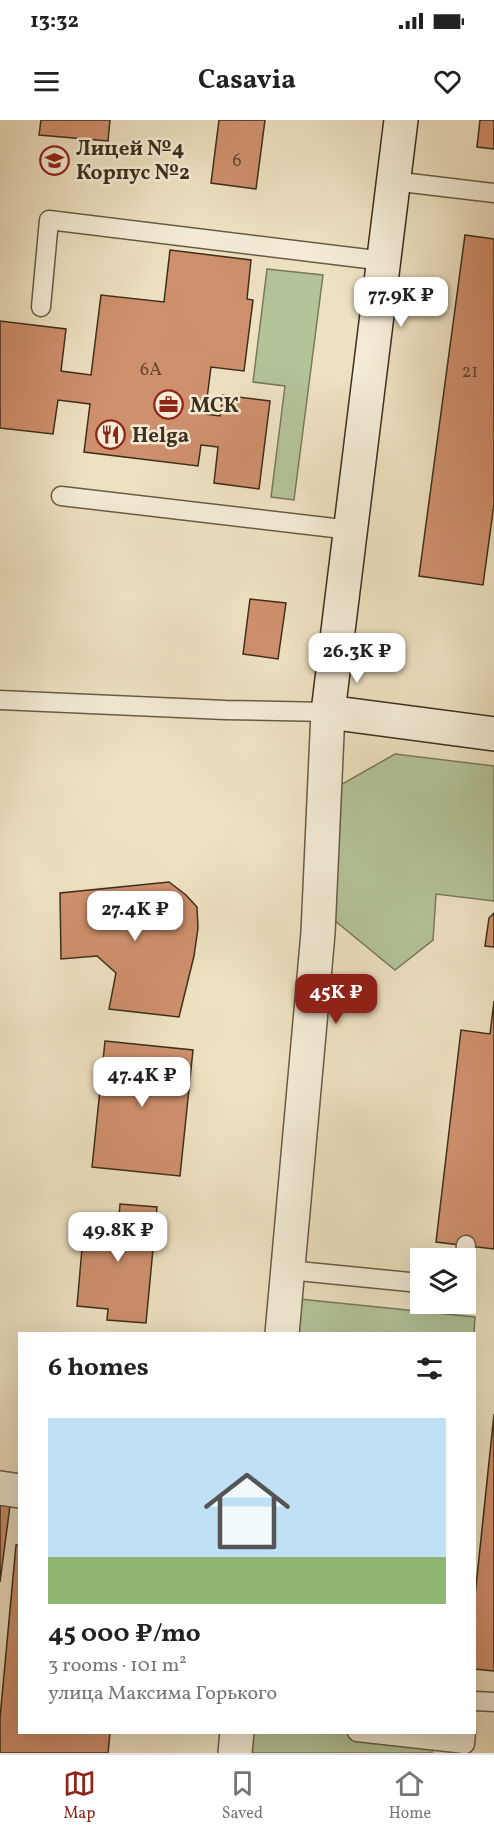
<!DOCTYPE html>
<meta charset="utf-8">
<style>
body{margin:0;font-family:Vollkorn,serif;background:#f2f2f2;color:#222;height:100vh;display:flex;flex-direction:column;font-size:22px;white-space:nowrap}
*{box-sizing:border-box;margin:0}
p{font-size:20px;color:#767676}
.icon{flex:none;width:33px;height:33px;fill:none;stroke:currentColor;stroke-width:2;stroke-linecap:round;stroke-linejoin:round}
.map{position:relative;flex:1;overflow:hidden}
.panel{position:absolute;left:18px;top:1212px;width:458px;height:402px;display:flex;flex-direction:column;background:#fff;border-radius:0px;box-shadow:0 6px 24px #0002}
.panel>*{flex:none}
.tools{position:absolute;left:410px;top:1128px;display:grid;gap:12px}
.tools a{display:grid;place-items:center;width:66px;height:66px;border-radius:0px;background:#fff;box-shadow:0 6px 24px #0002;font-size:30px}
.price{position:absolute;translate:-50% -51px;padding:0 14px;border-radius:12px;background:#fff;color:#222;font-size:20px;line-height:39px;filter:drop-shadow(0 2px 3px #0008)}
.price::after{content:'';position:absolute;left:50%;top:36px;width:18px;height:14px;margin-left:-9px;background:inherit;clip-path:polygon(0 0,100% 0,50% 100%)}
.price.selected{background:#8f2418;color:#fff}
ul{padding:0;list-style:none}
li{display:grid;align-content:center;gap:12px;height:318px;padding:0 30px}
li span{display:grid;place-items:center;height:186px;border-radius:0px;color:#555}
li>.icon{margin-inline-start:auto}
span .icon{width:108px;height:108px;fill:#fffc;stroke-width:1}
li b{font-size:26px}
h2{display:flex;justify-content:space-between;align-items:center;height:72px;padding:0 30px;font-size:26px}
.status{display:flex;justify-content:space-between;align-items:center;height:42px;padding:0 30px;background:#fff;direction:ltr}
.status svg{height:16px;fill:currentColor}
header{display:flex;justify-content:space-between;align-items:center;height:78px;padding:0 30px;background:#fff;font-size:27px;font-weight:700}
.dock{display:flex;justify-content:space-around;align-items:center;height:84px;border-top:2px solid #e0e0e0;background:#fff;font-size:16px;color:#767676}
.dock a{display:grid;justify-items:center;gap:3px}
.dock .selected{color:#8f2418}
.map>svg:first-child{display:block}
.green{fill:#b3c498;stroke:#787a5a;stroke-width:1.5}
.building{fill:#cf906d;stroke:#3d2f1b;stroke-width:1.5}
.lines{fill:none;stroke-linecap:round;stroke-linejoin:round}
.lane-casing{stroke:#695c44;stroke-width:21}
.street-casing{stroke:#695c44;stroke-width:36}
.secondary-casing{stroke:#3d2f1b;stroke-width:36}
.lane{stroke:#f4ecd7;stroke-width:18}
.street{stroke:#f4ecd7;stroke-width:33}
.secondary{stroke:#f4ecd7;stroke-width:33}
.labels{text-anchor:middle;stroke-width:5;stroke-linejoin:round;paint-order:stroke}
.number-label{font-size:18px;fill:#624730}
.poi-label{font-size:21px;font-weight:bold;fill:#3d2f1b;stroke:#f4ecd7;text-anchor:start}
</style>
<div class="status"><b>13:32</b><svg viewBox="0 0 49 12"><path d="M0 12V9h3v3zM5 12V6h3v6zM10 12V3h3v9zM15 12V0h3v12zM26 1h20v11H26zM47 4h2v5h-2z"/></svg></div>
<header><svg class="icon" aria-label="menu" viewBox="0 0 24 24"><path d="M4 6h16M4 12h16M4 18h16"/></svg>Casavia<svg class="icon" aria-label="heart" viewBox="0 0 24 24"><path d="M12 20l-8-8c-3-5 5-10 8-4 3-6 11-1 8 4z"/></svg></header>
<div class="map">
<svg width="494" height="1633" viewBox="0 0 494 1633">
<rect width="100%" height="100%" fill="#eee1c1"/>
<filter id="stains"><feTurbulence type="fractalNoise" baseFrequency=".00333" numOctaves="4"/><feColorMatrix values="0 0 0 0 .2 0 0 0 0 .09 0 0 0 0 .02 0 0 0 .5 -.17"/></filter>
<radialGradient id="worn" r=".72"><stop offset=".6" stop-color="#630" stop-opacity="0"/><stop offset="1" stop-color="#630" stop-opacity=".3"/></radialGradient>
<g class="green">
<polygon points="267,149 323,155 294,380 271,377 285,266 253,262"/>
<polygon points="395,634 494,646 494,781 436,774 433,820 395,850 323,791 337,667"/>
<polygon points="280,1177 475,1197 474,1213 276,1214"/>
<polygon points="233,1613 434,1613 432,1633 230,1633"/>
</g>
<g class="building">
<polygon points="41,0 110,0 108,21 39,15"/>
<polygon points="219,0 265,0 256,69 211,63"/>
<polygon points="480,0 494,0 494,29 477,27"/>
<polygon points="465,115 494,119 494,384 483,465 419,456"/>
<polygon points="170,130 251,140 247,179 253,180 244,251 211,247 205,294 220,296 223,275 270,281 259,369 214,363 218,327 201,325 198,346 84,332 90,284 58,280 53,314 0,308 0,201 66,209 61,251 91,255 101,175 164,182"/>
<polygon points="250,479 286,483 278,539 243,534"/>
<polygon points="169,762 186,775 197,787 198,808 194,836 179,897 109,889 116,853 97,836 61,839 60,773"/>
<polygon points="494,793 494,827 485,826 489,798"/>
<polygon points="494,881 494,1129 436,1122 461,910 490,914"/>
<polygon points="105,921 193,930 180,1056 92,1047"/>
<polygon points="120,1084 157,1087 146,1203 107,1200 108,1189 77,1186 85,1094 119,1096"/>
<polygon points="494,1294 494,1551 474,1549 474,1486"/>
<polygon points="0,1377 11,1378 0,1462"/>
<polygon points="16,1425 20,1425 20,1612 110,1612 108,1633 0,1633 0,1598"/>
</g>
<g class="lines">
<defs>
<g id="lane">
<polyline points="393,61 494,73"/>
<polyline points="41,187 49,100 384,141"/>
<polyline points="61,376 351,410"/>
<polyline points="0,580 225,590 328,592"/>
<polyline points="465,1138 466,1125"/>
<polyline points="288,1150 420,1163"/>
<polyline points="474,1581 494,1582"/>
<polyline points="357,1612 465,1624 466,1612"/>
</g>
<g id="street">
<polyline points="282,1214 318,813 328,592"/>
<polyline points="0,1368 20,1371"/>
<polyline points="235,1633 237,1612"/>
</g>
<polyline id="secondary" points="401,0 328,592 494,614"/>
</defs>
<use href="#lane" class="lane-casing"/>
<use href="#street" class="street-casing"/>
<use href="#secondary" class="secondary-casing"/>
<use href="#lane" class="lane"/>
<use href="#street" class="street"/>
<use href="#secondary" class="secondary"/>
</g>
<defs>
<symbol id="school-ring" viewBox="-11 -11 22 22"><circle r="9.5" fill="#f4ecd7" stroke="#8f2418" stroke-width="1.5"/><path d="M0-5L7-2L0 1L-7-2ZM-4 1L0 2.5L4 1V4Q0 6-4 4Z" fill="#8f2418"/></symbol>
<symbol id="office-ring" viewBox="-11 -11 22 22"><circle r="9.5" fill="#f4ecd7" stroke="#8f2418" stroke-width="1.5"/><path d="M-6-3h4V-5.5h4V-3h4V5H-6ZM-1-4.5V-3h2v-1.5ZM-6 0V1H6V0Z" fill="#8f2418"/></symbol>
<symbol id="restaurant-ring" viewBox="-11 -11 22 22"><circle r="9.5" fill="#f4ecd7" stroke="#8f2418" stroke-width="1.5"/><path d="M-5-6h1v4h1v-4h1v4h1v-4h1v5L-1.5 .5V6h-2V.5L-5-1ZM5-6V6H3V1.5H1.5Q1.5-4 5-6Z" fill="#8f2418"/></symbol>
</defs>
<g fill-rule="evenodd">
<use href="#school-ring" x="38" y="24" width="33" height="33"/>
<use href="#office-ring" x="152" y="268" width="33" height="33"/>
<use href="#restaurant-ring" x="94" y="298" width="33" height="33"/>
</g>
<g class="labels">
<g class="number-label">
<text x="237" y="46">6</text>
<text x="151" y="255">6А</text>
<text x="470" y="257">21</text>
</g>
<g class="poi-label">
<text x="76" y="35">Лицей №4<tspan x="76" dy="24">Корпус №2</tspan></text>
<text x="190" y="292">МСК</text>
<text x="132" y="322">Helga</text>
</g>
</g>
<rect width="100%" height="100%" filter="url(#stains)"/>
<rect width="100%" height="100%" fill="url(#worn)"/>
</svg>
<div class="tools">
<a><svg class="icon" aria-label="layers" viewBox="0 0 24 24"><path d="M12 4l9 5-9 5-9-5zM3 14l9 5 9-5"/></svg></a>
</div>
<b class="price" style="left:401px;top:208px">77.9K ₽</b>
<b class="price" style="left:357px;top:564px">26.3K ₽</b>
<b class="price" style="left:135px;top:822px">27.4K ₽</b>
<b class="price selected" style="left:336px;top:905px">45K ₽</b>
<b class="price" style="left:142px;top:988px">47.4K ₽</b>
<b class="price" style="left:118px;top:1143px">49.8K ₽</b>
<section class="panel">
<h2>6 homes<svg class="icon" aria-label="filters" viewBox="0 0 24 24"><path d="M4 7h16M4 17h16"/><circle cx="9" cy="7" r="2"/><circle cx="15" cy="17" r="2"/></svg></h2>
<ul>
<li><span style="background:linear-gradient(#bfe0f5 75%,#8fb573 0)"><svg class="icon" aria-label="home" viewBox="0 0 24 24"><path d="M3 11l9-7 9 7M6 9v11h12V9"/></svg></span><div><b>45 000 ₽/mo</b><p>3 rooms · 101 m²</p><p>улица Максима Горького</p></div></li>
</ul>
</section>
</div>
<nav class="dock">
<a class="selected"><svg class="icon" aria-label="map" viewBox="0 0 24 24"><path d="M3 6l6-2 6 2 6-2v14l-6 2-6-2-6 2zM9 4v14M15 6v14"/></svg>Map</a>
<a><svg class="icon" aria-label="saved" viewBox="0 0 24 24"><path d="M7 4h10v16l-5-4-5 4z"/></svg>Saved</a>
<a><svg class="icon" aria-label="home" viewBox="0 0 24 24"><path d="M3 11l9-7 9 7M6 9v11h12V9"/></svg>Home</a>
</nav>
